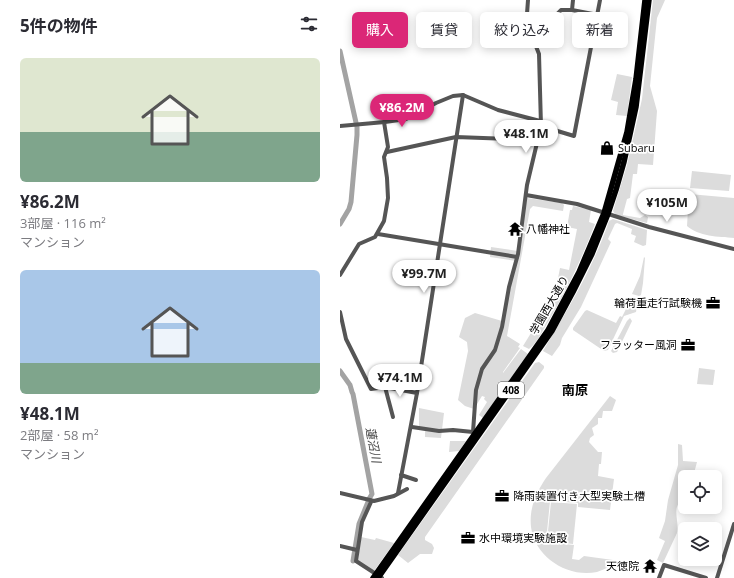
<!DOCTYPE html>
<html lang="ja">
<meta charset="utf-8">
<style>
body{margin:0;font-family:"Open Sans","Noto Sans JP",sans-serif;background:#f7f7f7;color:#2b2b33;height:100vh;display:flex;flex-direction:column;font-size:15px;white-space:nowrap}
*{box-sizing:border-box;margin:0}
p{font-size:13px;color:#7c7c81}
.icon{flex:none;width:22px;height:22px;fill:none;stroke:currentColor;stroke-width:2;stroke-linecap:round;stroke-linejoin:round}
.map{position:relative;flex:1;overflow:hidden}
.details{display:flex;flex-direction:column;background:#fff;width:340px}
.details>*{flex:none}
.top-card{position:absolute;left:12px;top:12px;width:322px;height:36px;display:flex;gap:8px}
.buttons{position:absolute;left:338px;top:470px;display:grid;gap:8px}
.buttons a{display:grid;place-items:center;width:44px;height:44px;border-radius:6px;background:#fff;box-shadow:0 2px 10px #0003;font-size:20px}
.price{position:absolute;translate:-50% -34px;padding:0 9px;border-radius:14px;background:#fff;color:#222;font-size:13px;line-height:26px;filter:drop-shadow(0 1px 2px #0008)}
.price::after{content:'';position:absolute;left:50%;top:24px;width:12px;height:9px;margin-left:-6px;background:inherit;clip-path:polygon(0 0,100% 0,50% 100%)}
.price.selected{background:#db2777;color:#fff}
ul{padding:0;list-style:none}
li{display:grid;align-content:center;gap:8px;height:212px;padding:0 20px}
li span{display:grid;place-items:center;height:124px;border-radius:6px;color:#555}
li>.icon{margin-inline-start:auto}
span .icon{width:72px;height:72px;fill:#fffc;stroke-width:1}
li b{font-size:17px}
h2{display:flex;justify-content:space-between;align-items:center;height:48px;padding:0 20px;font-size:17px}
.tag{padding:0 14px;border-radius:6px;background:#fff;box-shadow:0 2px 10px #0003;font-size:14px;line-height:36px}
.tag.selected{background:#db2777;color:#fff}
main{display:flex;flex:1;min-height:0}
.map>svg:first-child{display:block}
.green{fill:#dcdcdc}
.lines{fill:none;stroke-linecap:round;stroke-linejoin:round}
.river{stroke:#a3a3a3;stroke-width:5}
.minor{stroke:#555;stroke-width:4}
.highway{stroke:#000;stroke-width:5.5}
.labels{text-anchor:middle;stroke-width:3.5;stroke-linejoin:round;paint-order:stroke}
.shield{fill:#fff;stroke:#4c4c4c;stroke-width:1}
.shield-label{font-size:10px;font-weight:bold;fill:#000}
.poi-label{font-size:11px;fill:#000;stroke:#fff;text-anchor:start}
.street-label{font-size:11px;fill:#000;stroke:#fff}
.water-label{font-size:12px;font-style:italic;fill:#444;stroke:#fff}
.quarter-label{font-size:13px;font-weight:bold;fill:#000;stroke:#fff}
</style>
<main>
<section class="details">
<h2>5件の物件<svg class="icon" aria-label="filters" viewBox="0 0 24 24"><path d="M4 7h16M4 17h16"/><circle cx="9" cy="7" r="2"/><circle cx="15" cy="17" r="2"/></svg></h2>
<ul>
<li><span style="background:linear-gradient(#dfe7d0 60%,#7fa58c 0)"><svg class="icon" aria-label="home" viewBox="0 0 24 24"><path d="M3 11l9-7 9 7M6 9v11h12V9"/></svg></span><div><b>¥86.2M</b><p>3部屋 · 116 m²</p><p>マンション</p></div></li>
<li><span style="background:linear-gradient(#a9c7e8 75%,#7fa58c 0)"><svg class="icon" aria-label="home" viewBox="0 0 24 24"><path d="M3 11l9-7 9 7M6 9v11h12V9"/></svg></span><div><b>¥48.1M</b><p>2部屋 · 58 m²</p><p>マンション</p></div></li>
</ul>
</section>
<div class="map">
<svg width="394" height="578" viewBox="0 0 394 578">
<rect width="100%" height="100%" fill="#fff"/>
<g class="green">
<polygon points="313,0 325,0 317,18 310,86 317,111 313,165 298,164 297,174 293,174 290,198 287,199 283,214 283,215 300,218 305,215 308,217 307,223 276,215 273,211 287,165 302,99"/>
<polygon points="277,74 292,77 287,116 276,115 278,102 271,100"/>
<polygon points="352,171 391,175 389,191 350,188"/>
<path d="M349 194 394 198V238C379 237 358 236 347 226Z"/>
<polygon points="187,198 222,203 224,205 223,211 193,206 190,209 167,336 180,344 178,347 180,348 163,372 163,373 181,349 188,354 143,418 139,415 147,402 144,399 145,397 142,396 134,409 125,406 118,400 128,351 127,342 119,337 125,318 135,313 162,321 176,261 150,257 151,247 178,251"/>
<path d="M233 206 251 210 249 222 255 224C242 258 227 290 208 322 203 330 197 343 189 349L183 346 215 294 220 268 229 270 237 229 227 227 230 210H232Z"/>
<path d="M273 219 307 230 306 245 303 246 294 242 296 236 291 234 292 229 277 223 275 224 268 239 271 242 241 307 222 338 220 345 212 356 203 351C228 309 253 268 269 221Z"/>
<polygon points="304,257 305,258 303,283 301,295 299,296 292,294 300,276"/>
<polygon points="292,298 298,300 296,312 284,316 268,350 264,351 233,330 233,328 245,311 247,310 276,323 280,316 282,317 291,299"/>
<polygon points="290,318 292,321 277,352 273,353 271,351 287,321"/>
<polygon points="199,362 204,366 204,368 85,537 85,540 92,544 94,548 92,554 80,554 68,563 58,555 195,363"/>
<polygon points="359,368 375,370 373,385 357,384"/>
<path d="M270 396 276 400 272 411H263L262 418H258V424L252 428 254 435 250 438 249 442 258 452H262L261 464H259L258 476 274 479 270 510 238 507V503L210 501 206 542 234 545 232 559 239 560 244 556 273 560 274 564C269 567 263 570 257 572 227 578 195 557 191 527 189 508 196 493 206 478Z"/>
<polygon points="79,408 104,413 101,438 85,437 85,431 79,429"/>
<polygon points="110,441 126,441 119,451 109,452"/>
<path d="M338 444 342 445 343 461 357 462 353 477H345V496L344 499C330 507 340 520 337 533L323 563 317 560 325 541 319 538 325 521 328 500 338 465Z"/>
<polygon points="211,502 237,504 233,544 207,541"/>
<polygon points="21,537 35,540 36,538 54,543 34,571 18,561"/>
</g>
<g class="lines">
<g class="river">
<polyline points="0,51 17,127 17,135 11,202 9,209 0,224"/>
<polyline points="0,371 10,385 12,392"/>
<polyline points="13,394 32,494 29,499"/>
<polyline points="13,561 19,524 28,502"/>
</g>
<g class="minor">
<polyline points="232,10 233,0"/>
<path d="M188 26C208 25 208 24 221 10H232L258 15"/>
<polyline points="0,126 45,122 66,119 96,103 113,96 123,95 158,110 200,121"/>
<polyline points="201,126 234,136 260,0"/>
<polyline points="47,152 116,137 197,140"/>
<polyline points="186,195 237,204 309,227 394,249"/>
<polyline points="38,234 177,257"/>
<polyline points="0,275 19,244 35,237 44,221 48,198 47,178 44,157 48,147 44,122"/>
<polyline points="0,312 6,339 31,389 45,387 77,393"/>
<polyline points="45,387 53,417"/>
<polyline points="72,427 99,431 113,430 133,432"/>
<polyline points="135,434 133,432 136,390 142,369 155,350 162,327 169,287 178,254 187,185 201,126 199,54 188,26 187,14 188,0"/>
<polyline points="61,475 76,480"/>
<polyline points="0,493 34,501 54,496 67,489"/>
<polyline points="58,493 77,393 123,95"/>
<polyline points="31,502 22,522 16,561 42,578"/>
<polyline points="0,546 17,550"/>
<polyline points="319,578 324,565 366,578"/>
<polyline points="377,578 394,524"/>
</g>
<g class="highway">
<polyline points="33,578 208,330 239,272 264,213 287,132 296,79 305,0"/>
<polyline points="38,578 212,331 233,292 252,254 268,214 276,190 284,162 296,107 309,0"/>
</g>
</g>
<defs>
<symbol id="shop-bare" viewBox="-9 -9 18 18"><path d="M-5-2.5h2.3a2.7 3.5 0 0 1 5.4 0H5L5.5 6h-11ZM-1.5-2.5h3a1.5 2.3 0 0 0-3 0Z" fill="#000" stroke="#fff" stroke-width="2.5" paint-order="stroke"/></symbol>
<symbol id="temple-bare" viewBox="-9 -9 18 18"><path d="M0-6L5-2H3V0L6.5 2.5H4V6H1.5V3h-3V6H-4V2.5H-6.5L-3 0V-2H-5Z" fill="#000" stroke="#fff" stroke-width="2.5" paint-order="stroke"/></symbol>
<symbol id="office-bare" viewBox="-9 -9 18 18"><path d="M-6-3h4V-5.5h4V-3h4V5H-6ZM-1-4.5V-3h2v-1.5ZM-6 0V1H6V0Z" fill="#000" stroke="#fff" stroke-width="2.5" paint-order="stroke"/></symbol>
</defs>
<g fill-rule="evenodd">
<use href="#shop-bare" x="257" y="138" width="20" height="20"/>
<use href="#temple-bare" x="165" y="219" width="20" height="20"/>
<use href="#office-bare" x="363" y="293" width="20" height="20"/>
<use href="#office-bare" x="338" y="335" width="20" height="20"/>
<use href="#office-bare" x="152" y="486" width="20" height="20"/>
<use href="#office-bare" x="118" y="528" width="20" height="20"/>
<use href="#temple-bare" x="300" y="556" width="20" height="20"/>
</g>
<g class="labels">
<rect class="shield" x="158" y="382" width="26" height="16" rx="3"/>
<g class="shield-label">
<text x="171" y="394">408</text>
</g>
<g class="poi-label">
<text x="278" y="152">Subaru</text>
<text x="186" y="233">八幡神社</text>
<text x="362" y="307" text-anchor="end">輪荷重走行試験機</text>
<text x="337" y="349" text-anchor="end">フラッター風洞</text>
<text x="173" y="500">降雨装置付き大型実験土槽</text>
<text x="139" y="542">水中環境実験施設</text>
<text x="299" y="570" text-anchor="end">天徳院</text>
</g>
<g class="street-label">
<text transform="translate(209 305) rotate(-60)" y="4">学園西大通り</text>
</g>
<g class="water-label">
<text transform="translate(33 445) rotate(79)" y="4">蓮沼川</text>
</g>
<g class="quarter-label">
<text x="235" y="395">南原</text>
</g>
</g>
</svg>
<div class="buttons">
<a><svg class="icon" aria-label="locate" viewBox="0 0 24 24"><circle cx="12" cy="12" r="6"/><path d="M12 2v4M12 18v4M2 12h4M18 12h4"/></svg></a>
<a><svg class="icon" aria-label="layers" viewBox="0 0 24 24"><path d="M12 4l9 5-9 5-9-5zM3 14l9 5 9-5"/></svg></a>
</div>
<b class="price selected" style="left:62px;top:128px">¥86.2M</b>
<b class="price" style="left:186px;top:154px">¥48.1M</b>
<b class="price" style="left:327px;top:223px">¥105M</b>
<b class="price" style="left:84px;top:294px">¥99.7M</b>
<b class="price" style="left:60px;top:398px">¥74.1M</b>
<div class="top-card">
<a class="tag selected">購入</a>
<a class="tag">賃貸</a>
<a class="tag">絞り込み</a>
<a class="tag">新着</a>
</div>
</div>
</main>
